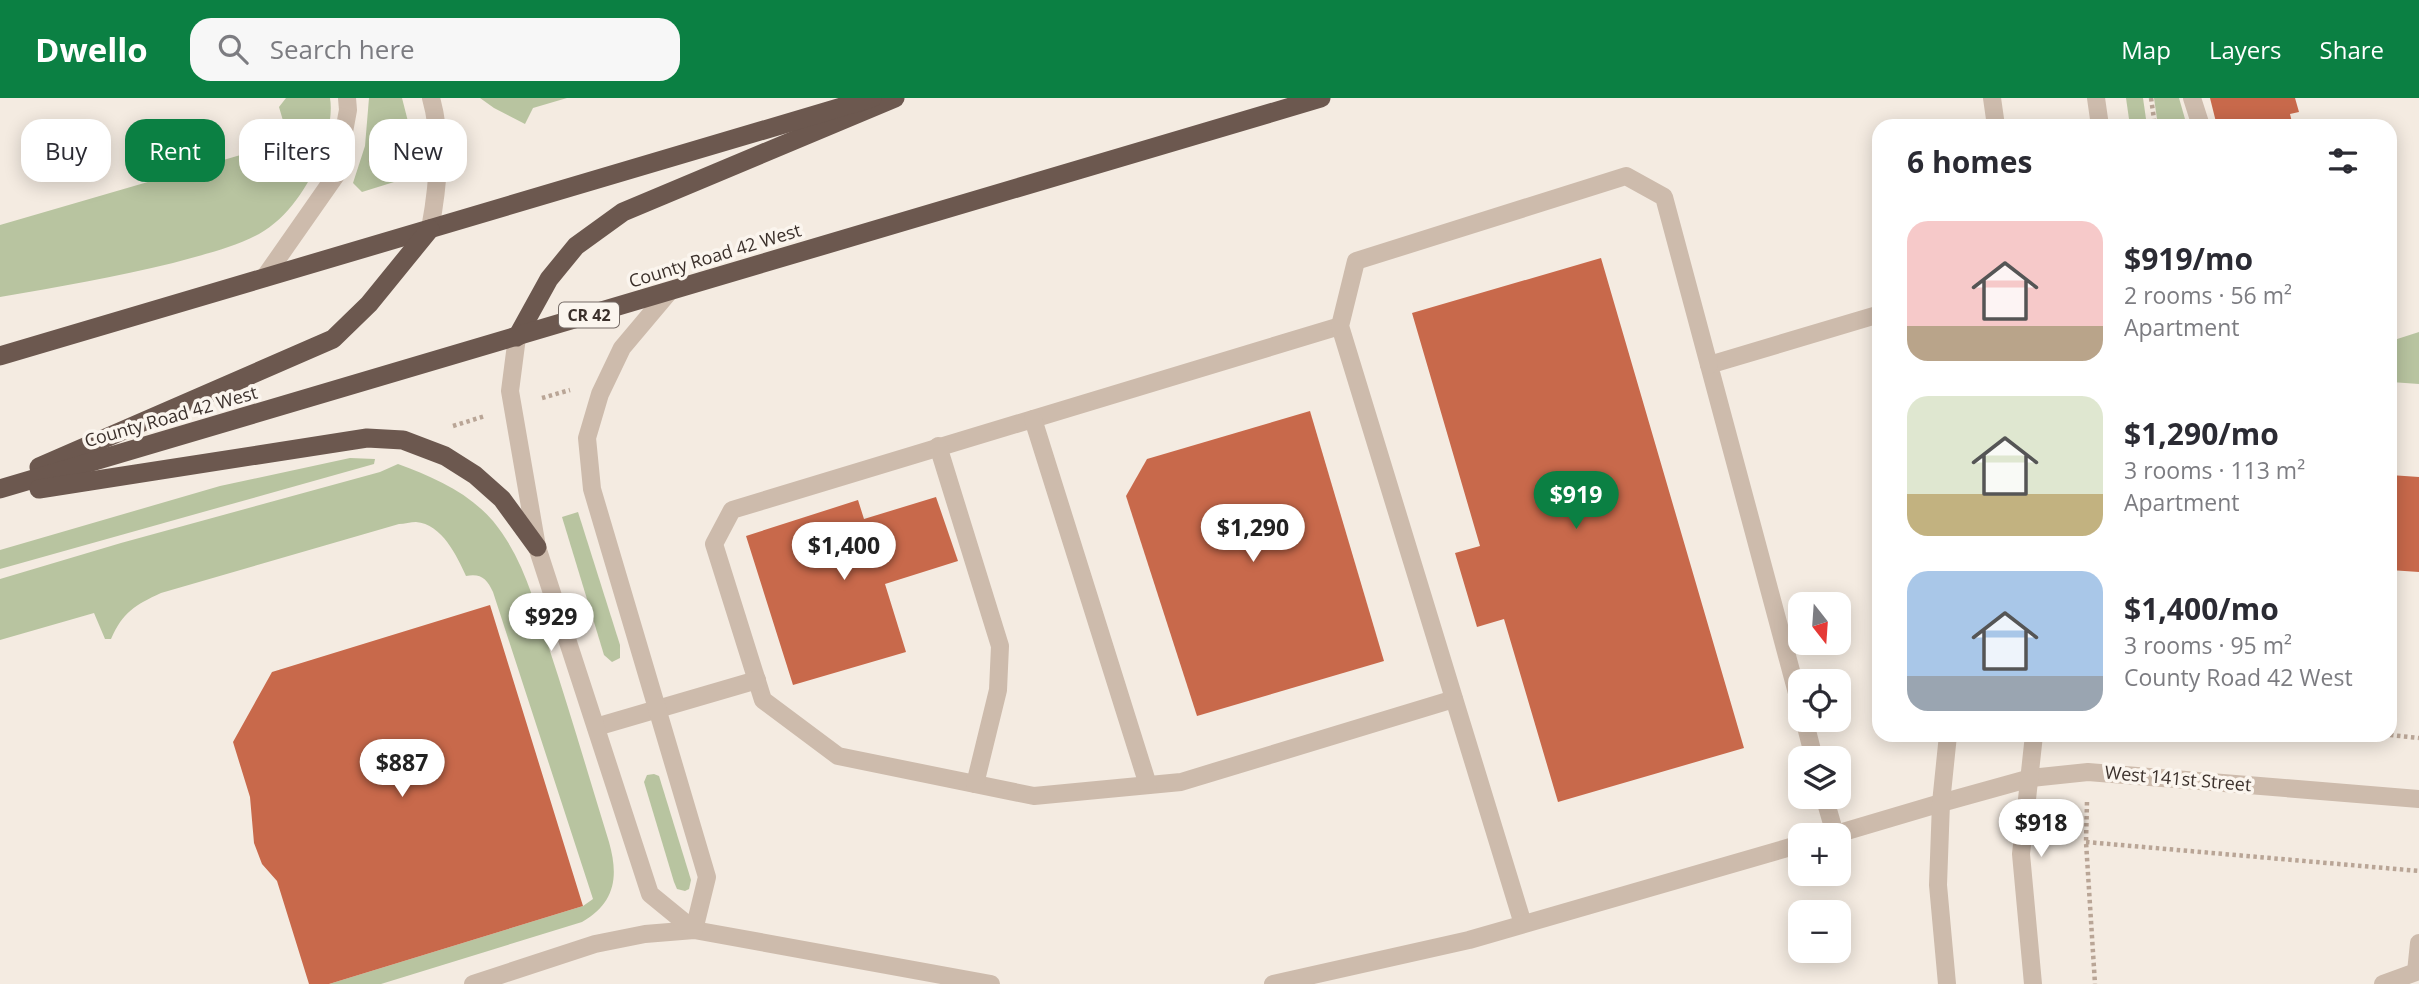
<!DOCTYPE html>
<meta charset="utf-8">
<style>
body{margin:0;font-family:"Open Sans",sans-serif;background:#f7f7f7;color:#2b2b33;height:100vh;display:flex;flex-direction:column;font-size:26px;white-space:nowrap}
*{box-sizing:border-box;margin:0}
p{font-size:23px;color:#7c7c81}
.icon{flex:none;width:38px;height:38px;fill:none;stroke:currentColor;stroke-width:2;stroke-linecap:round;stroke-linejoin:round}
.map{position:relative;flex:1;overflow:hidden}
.sheet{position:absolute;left:1872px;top:21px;width:525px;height:623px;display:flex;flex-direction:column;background:#fff;border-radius:21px;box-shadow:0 4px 18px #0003}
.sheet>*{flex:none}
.top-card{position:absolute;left:21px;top:21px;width:665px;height:63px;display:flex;gap:14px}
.needle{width:46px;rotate:163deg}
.controls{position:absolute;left:1788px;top:494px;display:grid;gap:14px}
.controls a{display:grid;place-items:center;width:63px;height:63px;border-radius:14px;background:#fff;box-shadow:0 4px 18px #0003;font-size:35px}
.price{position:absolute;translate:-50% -60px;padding:0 16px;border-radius:24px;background:#fff;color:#222;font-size:23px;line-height:46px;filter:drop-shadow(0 2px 4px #0008)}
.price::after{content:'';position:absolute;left:50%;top:42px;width:21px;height:16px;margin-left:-10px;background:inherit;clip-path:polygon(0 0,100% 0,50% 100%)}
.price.on{background:#0b8043;color:#fff}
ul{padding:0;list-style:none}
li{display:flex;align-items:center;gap:21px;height:175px;padding:0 35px}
li span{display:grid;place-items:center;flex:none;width:196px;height:140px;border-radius:21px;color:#555}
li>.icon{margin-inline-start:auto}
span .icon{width:84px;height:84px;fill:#fffc;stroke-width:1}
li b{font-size:30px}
h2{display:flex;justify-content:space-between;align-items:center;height:84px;padding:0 35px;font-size:30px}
.tag{padding:0 24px;border-radius:21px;background:#fff;box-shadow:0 4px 18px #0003;font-size:24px;line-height:63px}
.tag.on{background:#0b8043;color:#fff}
header{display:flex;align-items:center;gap:42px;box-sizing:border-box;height:98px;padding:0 35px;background:#0b8043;color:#fff}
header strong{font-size:33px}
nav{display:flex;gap:38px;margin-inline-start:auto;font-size:24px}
.search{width:490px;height:63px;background:#f7f7f7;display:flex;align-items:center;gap:18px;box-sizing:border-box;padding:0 24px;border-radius:21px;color:#7c7c81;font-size:26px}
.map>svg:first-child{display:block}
.green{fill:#b8c4a0}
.building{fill:#c8694b}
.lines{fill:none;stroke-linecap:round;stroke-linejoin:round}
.path{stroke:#b9a596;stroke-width:4.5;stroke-dasharray:3.5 3.5;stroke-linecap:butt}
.service{stroke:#cdbbac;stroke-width:18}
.minor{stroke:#cdbbac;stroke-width:18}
.tertiary{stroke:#cdbbac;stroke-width:18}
.trunk{stroke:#6c584f;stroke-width:19}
.labels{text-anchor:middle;stroke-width:7;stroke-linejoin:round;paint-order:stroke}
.shield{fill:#fbf5ee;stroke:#756b66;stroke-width:2}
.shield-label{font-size:16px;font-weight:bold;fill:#3b302b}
.street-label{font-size:18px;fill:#3b302b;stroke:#fbf5ee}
</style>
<header>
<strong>Dwello</strong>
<div class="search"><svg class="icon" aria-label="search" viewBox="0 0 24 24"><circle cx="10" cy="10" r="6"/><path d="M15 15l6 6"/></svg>Search here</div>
<nav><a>Map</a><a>Layers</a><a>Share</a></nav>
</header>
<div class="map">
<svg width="2419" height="886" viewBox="0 0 2419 886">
<rect width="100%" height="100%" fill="#f4ebe1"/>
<g class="green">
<path d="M286 0H330C333 18 327 40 321 57 309 87 288 120 259 136 233 150 202 157 173 165 116 179 58 189 0 199V127L289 43 279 9Z"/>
<polygon points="369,0 402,0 415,51 410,79 362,94 353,85 365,48"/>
<polygon points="480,0 567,0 533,10 525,26 494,10"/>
<polygon points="2126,0 2143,0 2147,28 2130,28"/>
<polygon points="2154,0 2179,0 2187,28 2158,28"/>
<polygon points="2419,234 2419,286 2391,284 2391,243"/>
<polygon points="350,360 375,361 374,366 0,471 0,452 220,388"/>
<path d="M398 366C433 379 468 394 493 423 523 459 535 506 549 550 570 614 589 679 609 744 619 779 615 805 582 824L381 886H329L583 808 593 801 493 494C487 481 481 475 466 478 457 458 442 426 416 424 411 424 404 426 399 426L161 495C135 507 123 514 111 541H105L94 515 0 542V481L121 445 380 374Z"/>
<polygon points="578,414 620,547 620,560 612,564 604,557 562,419"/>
<polygon points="654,676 659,678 691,782 689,791 685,793 677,791 674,784 644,684 647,677"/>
</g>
<g class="building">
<polygon points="2210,0 2295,0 2299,14 2290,16 2293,28 2217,28"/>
<polygon points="1601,160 1744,650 1558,704 1504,521 1477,529 1455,455 1480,448 1412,215"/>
<polygon points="1310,313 1384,563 1197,618 1126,398 1147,361"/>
<polygon points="2390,377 2419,379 2419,474 2390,472"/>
<polygon points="936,399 958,463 885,486 906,554 793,587 746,438 858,402 864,421"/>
<polygon points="490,507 583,808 329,886 309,886 277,783 262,766 254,745 250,699 233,644 272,574"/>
</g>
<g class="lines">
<g class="path">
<polyline points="2151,0 2155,28"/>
<polyline points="369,65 411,52"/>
<polyline points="542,300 570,292"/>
<polyline points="453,328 485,318"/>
<polyline points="2390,637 2419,640"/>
<polyline points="2087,704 2086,744 2095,886"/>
<polyline points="2086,744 2419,773"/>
</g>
<g class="service">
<polyline points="2192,0 2201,28"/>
<polyline points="1340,228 732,412 714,446 763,602 838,658 1034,698 1181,684 1454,601"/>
<polyline points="1033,321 1148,687"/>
<polyline points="938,348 1000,548 998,592 975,686"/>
<polyline points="1801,610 1709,267 1880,216"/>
<polyline points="1804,621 1814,660"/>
<polyline points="596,629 757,582"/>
<polyline points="1824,698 1835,736"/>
<polyline points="1833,737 1941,705"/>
<polyline points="1523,826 1340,228 1356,163 1626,78 1664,99 1709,267"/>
<polyline points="473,886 595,846 645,836 694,832 991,886"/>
<polyline points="1273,886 1469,842 1801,746"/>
<polyline points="2383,886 2416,874 2419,845"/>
</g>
<g class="minor">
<path d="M430 131C438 89 443 42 431 0"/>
<polyline points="264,180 336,77 348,12 347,0"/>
<polyline points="517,239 510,293 537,449 650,796 694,832 707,779 592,391 587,340 600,296 622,250 670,193"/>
<polyline points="1941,705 2031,680 2088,674 2419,701"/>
</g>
<g class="tertiary">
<polyline points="1992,0 1996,28"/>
<polyline points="2096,0 2100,28"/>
<polyline points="1947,886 1938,787 1941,705 1948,637"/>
<polyline points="2033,886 2021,756 2034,637"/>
</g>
<g class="trunk">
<polyline points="517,239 549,181 576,148 623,114 895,0"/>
<polyline points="0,258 872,0"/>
<polyline points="39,369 333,241 369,206 430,131"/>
<polyline points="0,391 1321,0"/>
<polyline points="39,391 367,340 403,342 445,358 475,377 502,401 537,449"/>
</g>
</g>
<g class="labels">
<rect class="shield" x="559" y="204.5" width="60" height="25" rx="5"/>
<g class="shield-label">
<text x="589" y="223">CR 42</text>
</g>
<g class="street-label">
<text transform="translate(715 158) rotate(-17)" y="6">County Road 42 West</text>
<text transform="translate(171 319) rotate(-16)" y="6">County Road 42 West</text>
<text transform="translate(2178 681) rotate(5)" y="6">West 141st Street</text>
</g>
</g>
</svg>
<div class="controls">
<a><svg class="needle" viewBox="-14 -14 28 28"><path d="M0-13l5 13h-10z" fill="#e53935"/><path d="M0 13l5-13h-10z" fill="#7c7c81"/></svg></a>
<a><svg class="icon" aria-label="locate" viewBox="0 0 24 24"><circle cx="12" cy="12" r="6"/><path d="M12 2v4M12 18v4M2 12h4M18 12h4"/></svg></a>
<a><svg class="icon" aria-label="layers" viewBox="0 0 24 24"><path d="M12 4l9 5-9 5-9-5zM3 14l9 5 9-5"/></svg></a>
<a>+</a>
<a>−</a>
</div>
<b class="price on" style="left:1576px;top:433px">$919</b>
<b class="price" style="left:1253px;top:466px">$1,290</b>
<b class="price" style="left:844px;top:484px">$1,400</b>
<b class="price" style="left:551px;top:555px">$929</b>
<b class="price" style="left:402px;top:701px">$887</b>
<b class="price" style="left:2041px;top:761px">$918</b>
<div class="top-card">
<a class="tag">Buy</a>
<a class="tag on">Rent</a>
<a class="tag">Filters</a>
<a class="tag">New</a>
</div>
<section class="sheet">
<h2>6 homes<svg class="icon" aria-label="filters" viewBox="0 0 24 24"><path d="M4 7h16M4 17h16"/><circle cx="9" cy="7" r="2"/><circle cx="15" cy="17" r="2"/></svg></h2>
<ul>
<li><span style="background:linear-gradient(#f6c9c9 75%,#b9a48a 0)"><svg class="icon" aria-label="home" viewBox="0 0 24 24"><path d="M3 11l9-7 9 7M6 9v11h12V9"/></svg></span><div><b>$919/mo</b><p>2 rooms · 56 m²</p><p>Apartment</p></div></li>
<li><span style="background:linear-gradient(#dfe7d0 70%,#c2b280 0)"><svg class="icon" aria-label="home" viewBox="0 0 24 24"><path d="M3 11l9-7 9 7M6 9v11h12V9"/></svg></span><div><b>$1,290/mo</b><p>3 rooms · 113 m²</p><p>Apartment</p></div></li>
<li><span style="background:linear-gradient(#a9c7e8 75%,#9aa5b1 0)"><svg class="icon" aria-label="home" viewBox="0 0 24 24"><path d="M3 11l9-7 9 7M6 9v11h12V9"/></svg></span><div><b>$1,400/mo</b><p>3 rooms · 95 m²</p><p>County Road 42 West</p></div></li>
</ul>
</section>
</div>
